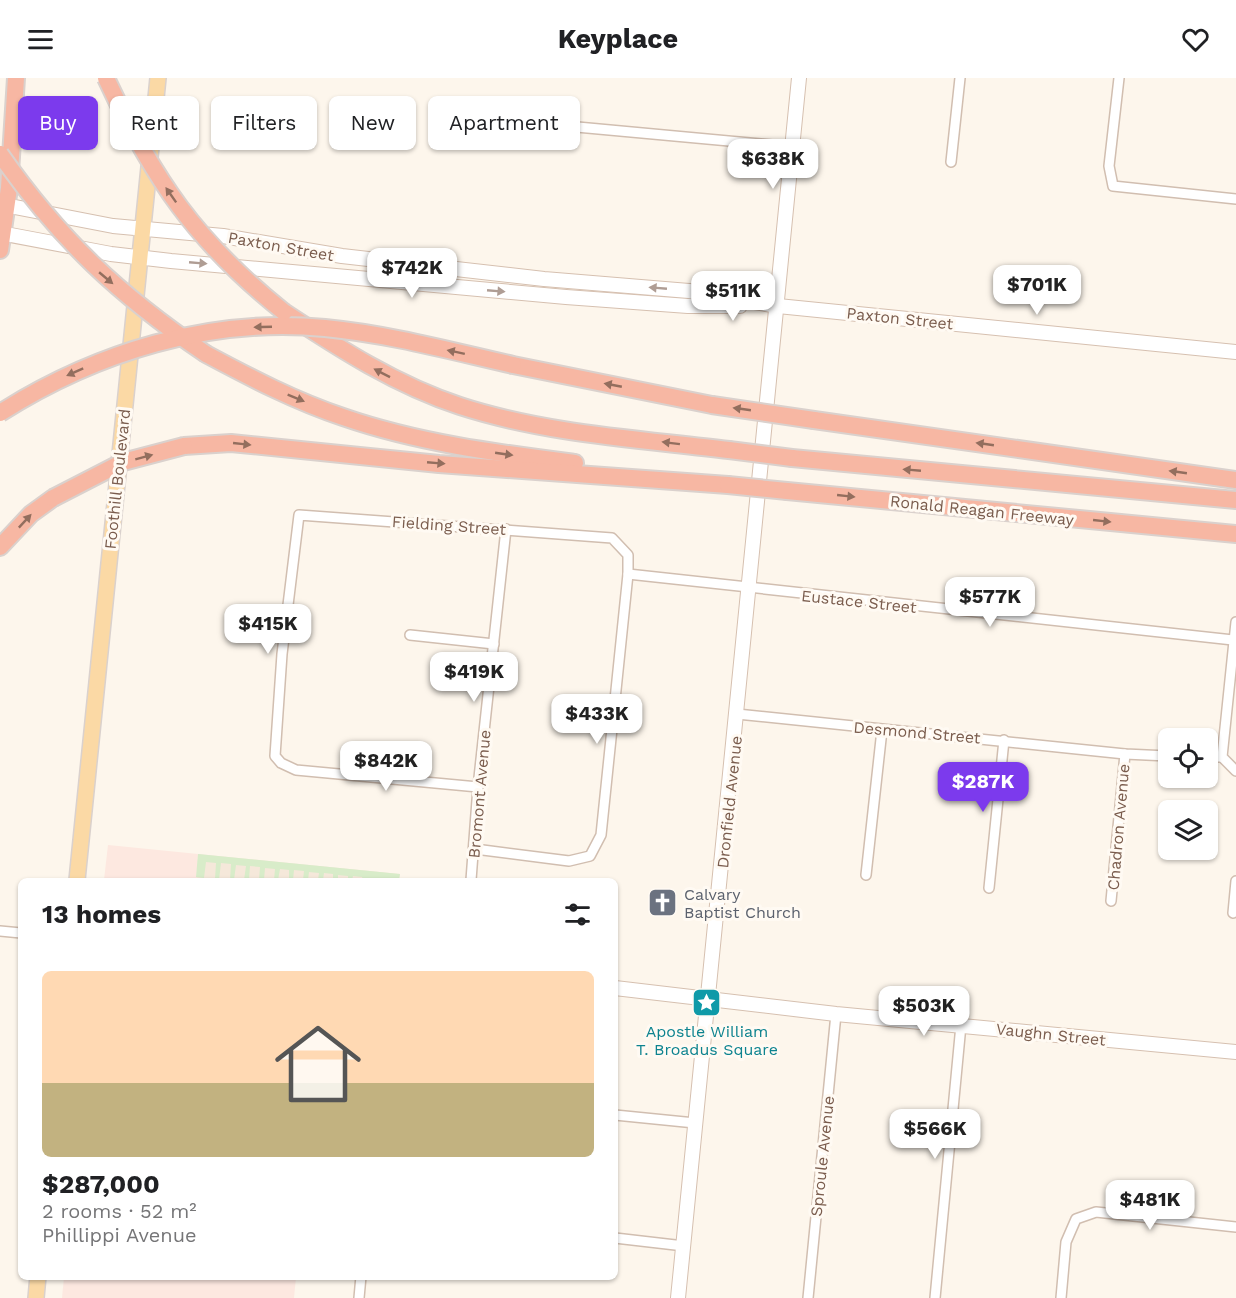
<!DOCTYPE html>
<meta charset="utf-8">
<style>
body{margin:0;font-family:"Work Sans",sans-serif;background:#f6f6f6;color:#202124;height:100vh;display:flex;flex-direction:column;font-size:22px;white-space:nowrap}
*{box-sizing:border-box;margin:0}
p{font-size:20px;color:#757577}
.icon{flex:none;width:33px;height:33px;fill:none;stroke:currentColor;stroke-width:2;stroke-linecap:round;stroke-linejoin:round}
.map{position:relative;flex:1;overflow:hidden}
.side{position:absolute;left:18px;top:800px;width:600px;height:402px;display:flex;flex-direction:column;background:#fff;border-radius:9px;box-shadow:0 2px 4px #0004}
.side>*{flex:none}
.guide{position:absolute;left:18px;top:18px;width:600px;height:54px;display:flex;gap:12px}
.fabs{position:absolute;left:1158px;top:650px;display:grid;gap:12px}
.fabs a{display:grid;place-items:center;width:60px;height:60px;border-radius:9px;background:#fff;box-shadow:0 2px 4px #0004;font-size:30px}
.price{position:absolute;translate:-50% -51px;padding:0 14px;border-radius:12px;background:#fff;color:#222;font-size:20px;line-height:39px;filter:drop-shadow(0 2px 3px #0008)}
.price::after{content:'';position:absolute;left:50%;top:36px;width:18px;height:14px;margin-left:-9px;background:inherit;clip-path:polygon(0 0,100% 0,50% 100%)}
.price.on{background:#7c3aed;color:#fff}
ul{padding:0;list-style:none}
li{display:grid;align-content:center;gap:12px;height:318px;padding:0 24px}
li span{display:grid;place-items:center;height:186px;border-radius:9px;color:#555}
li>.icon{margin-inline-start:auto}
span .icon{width:108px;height:108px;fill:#fffc;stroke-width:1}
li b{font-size:26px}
h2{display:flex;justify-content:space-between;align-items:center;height:72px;padding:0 24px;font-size:26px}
.chip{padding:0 21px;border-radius:9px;background:#fff;box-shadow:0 2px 4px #0004;font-size:21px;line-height:54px}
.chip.on{background:#7c3aed;color:#fff}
header{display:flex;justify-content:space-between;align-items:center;height:78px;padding:0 24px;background:#fff;font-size:27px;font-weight:700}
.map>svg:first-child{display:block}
.residential{fill:#f5e8da}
.commercial{fill:#fde8e0}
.green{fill:#d8ecc9}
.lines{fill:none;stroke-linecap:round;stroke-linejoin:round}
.street-casing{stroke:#d1beb0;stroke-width:12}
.secondary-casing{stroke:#d6c0b0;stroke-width:16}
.primary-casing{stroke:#dad1cd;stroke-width:18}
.highway-casing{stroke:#dad1cd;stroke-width:20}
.street{stroke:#fff;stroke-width:9}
.secondary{stroke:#fff;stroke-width:14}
.primary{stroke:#fbd9a5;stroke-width:15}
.highway{stroke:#f7b7a3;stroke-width:16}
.highway-bridge-casing{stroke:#dad1cd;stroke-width:20;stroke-linecap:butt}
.highway-bridge{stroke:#f7b7a3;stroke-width:16}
.oneway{fill:#936e5e}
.oneway2{fill:#af9d94}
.labels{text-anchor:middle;stroke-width:6;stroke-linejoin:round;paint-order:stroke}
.street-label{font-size:16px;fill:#7a5c4d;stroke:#fffaf3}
.worship-label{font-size:16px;fill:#5b616d;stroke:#fffaf3;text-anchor:start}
.culture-label{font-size:16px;fill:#0d838f;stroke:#fffaf3}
</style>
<header><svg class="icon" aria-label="menu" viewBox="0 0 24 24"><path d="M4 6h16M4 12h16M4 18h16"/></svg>Keyplace<svg class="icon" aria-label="heart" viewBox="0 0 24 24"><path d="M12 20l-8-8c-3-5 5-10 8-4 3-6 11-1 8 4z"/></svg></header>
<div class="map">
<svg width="1236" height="1220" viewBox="0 0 1236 1220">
<rect width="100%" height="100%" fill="#fdf6ec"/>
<polygon class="residential" points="198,776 400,796 399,802 196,802"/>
<g class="commercial">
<polygon points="108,767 198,776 196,802 104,802"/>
<polygon points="64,1199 64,1198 296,1199 294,1220 62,1220"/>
</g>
<polygon class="green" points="198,776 400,796 399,802 367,800 363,802 362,799 353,798 352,802 348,802 348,798 338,797 338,802 333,802 333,796 324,795 323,802 318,802 319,795 309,794 308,802 303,802 304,793 294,792 293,802 289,802 289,792 280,791 278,802 274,802 275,791 265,790 264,802 259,802 260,789 250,788 249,802 244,802 246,788 236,787 234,802 230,802 231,786 221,785 219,802 215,801 216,785 206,784 204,800 196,799"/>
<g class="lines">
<defs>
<g id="street">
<polyline points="1119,0 1109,88 1113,108 1236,121"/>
<polyline points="458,38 793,69"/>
<polyline points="951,84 960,0"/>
<polyline points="628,496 1233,562"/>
<polyline points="1236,544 1222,679 1236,693"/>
<polyline points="410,557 494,566"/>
<polyline points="737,636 1125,676 1168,678"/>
<polyline points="1208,679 1222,679"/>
<polyline points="475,771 569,783 590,778 601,757 628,496 628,477 612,460 299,437 282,576 275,678 281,685 296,692 478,709"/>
<polyline points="866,797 882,652"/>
<polyline points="471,802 478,709 506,451"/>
<polyline points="989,810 1004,662"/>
<polyline points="1111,823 1125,676"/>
<polyline points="1233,835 1236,803"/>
<polyline points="0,853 21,855"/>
<polyline points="615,1037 695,1045"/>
<polyline points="615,1160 684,1168"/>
<polyline points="359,1220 361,1198"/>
<polyline points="808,1220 836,936"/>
<polyline points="935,1220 961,947"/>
<polyline points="1061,1220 1066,1164 1076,1141 1096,1134 1236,1149"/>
</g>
<g id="secondary">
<polyline points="0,126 113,148 223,158 342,178 544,201 689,213 778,228 1236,274"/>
<polyline points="0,155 111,176 171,183 566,219 688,228 740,228"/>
<polyline points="615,910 836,936 1236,974"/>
<polyline points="678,1220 799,0"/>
</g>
<g id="primary">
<polyline points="77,802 158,0"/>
<polyline points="36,1220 38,1198"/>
</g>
<g id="highway">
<polyline points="0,172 9,110 16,0"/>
<path d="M284 234C340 271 396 307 460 328 546 356 640 361 729 372"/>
<path d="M206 276C251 300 295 323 343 339 418 365 497 375 575 385"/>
<polyline points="513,287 712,327"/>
<polyline points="814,342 1236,402"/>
<polyline points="184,368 231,365 439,386 728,407"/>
<polyline points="792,380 1236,422"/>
<polyline points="787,413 1236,456"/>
<polyline points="0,469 31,436 53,420"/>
</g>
</defs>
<use href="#street" class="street-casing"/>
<use href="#secondary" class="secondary-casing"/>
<use href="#primary" class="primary-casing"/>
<use href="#highway" class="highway-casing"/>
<use href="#street" class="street"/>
<use href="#secondary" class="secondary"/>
<use href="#primary" class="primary"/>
<use href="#highway" class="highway"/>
<defs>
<g id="highway-bridge">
<path d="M106 0C153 101 196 164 284 234"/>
<path d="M0 76C61 163 119 217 206 276"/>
<polyline points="712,327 814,342"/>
<path d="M0 335C96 274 210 239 325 250 388 256 451 273 513 287"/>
<polyline points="729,372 792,380"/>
<polyline points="728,407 787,413"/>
<polyline points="53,420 123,384 184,368"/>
</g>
</defs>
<use href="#highway-bridge" class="highway-bridge-casing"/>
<use href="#highway-bridge" class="highway-bridge"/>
</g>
<defs><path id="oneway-solid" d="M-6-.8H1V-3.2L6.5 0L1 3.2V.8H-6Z" transform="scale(1.5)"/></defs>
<g class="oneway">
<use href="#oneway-solid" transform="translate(171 117) rotate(-125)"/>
<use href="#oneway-solid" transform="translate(106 200) rotate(40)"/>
<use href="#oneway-solid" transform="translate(263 249) rotate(178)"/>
<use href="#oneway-solid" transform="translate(456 274) rotate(-168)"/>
<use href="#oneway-solid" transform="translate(75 294) rotate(156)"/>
<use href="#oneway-solid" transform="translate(382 295) rotate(-153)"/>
<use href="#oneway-solid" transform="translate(613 307) rotate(-169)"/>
<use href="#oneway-solid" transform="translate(296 320) rotate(22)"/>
<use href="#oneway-solid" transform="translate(742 331) rotate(-172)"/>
<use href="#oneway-solid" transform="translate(671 365) rotate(-173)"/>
<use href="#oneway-solid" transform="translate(242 366) rotate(6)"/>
<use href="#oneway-solid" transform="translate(985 366) rotate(-172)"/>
<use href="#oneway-solid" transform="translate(504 376) rotate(8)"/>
<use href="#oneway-solid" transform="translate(144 379) rotate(-15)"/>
<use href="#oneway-solid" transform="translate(436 385) rotate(5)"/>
<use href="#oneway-solid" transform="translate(912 392) rotate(-175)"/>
<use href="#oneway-solid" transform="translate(1178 394) rotate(-172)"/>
<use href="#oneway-solid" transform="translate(846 418) rotate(6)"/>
<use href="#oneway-solid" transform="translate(25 443) rotate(-47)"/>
<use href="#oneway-solid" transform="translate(1102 443) rotate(6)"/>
</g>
<g class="oneway2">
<use href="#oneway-solid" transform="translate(198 185) rotate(5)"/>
<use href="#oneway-solid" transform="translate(658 210) rotate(-175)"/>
<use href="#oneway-solid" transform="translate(496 213) rotate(5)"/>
</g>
<defs>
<symbol id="church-square" viewBox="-11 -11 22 22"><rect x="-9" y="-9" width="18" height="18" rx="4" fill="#6b7280" stroke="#fffaf3"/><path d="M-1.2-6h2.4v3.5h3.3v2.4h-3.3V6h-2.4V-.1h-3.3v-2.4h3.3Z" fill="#fff"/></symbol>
<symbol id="sight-square" viewBox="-11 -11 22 22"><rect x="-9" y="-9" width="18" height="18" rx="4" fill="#0f9aa8" stroke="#fffaf3"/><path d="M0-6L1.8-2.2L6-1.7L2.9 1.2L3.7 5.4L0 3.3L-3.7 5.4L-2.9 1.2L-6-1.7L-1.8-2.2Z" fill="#fff"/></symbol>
</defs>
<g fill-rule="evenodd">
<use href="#church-square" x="646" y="808" width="33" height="33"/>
<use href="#sight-square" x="690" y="908" width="33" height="33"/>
</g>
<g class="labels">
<g class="street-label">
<text transform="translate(281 168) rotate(10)" y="6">Paxton Street</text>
<text transform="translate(900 240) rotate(6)" y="6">Paxton Street</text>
<text transform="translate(117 401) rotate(-84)" y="6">Foothill Boulevard</text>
<text transform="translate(982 432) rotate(6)" y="6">Ronald Reagan Freeway</text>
<text transform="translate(449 447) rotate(4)" y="6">Fielding Street</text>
<text transform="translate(859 523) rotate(6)" y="6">Eustace Street</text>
<text transform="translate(917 654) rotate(5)" y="6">Desmond Street</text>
<text transform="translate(479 716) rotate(-85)" y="6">Bromont Avenue</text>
<text transform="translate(729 724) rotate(-84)" y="6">Dronfield Avenue</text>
<text transform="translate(1118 749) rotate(-85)" y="6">Chadron Avenue</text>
<text transform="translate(1051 956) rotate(6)" y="6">Vaughn Street</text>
<text transform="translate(822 1078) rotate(-84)" y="6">Sproule Avenue</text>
</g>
<g class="worship-label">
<text x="684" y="822">Calvary<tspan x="684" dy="18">Baptist Church</tspan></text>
</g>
<g class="culture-label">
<text x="707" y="959">Apostle William<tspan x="707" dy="18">T. Broadus Square</tspan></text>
</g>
</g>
</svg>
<div class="fabs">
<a><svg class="icon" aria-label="locate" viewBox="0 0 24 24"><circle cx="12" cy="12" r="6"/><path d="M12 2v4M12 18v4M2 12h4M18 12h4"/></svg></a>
<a><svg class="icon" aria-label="layers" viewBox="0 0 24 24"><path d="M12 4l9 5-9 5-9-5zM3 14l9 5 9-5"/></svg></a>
</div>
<b class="price" style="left:773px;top:112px">$638K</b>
<b class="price" style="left:412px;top:221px">$742K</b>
<b class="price" style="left:1037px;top:238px">$701K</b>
<b class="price" style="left:733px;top:244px">$511K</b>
<b class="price" style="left:990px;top:550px">$577K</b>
<b class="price" style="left:268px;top:577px">$415K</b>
<b class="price" style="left:474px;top:625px">$419K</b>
<b class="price" style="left:597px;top:667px">$433K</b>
<b class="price" style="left:386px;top:714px">$842K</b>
<b class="price on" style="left:983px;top:735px">$287K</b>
<b class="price" style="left:924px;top:959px">$503K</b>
<b class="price" style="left:935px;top:1082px">$566K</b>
<b class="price" style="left:1150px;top:1153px">$481K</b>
<div class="guide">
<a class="chip on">Buy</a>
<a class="chip">Rent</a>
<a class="chip">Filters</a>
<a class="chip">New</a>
<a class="chip">Apartment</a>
</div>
<section class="side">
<h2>13 homes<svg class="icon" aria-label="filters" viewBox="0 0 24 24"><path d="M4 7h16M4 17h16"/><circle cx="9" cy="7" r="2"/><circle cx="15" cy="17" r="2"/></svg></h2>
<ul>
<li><span style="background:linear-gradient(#ffd9b3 60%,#c2b280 0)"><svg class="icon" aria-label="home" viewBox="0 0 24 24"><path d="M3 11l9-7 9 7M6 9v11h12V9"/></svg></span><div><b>$287,000</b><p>2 rooms · 52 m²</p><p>Phillippi Avenue</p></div></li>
</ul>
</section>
</div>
